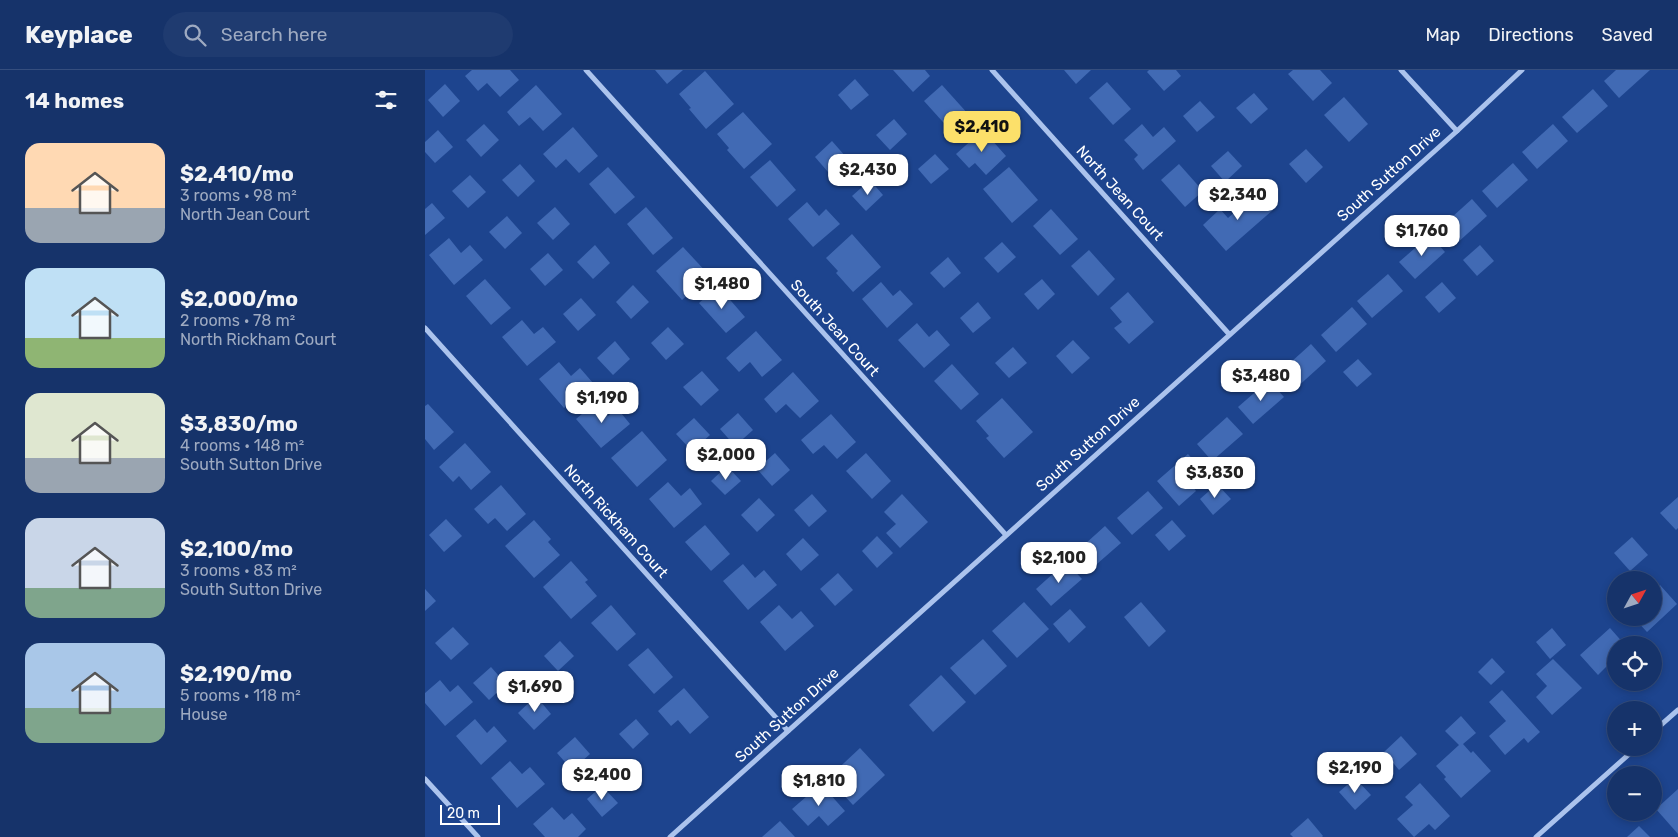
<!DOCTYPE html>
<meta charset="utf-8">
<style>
body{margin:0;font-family:Rubik,sans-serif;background:#1f3b70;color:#f1f3f6;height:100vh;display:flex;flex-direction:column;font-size:19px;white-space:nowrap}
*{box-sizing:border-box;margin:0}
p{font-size:16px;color:#9eaac1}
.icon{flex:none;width:28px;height:28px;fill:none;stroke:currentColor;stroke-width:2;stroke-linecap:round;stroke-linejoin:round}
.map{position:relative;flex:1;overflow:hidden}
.details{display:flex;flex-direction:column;background:#16336a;width:425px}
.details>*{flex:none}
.needle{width:32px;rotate:50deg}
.fabs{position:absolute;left:1182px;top:501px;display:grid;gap:10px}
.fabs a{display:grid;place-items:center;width:55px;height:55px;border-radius:50%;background:#16336a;box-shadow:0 2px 8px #0003,0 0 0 1px #354e7e;font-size:25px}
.scale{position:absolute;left:15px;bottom:12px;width:60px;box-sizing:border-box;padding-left:5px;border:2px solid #fff;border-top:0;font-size:14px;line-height:18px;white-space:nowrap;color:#fff;-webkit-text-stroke:4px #1d448e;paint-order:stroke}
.price{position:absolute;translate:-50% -42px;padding:0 11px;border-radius:10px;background:#fff;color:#222;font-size:16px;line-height:32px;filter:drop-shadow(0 1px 2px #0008)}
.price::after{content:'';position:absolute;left:50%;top:30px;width:15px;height:11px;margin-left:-8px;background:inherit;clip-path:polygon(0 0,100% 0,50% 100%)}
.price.current{background:#fce06a;color:#111}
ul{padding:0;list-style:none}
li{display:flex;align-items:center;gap:15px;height:125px;padding:0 25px}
li span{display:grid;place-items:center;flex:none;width:140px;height:100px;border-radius:15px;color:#555}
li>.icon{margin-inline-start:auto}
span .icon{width:60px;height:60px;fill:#fffc;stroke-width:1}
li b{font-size:21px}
h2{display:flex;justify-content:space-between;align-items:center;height:60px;padding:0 25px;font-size:21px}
header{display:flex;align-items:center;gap:30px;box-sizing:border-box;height:70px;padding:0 25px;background:#16336a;border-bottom:1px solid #354e7e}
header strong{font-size:24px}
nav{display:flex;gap:28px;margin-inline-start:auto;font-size:18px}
.search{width:350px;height:45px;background:#1f3b70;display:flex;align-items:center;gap:12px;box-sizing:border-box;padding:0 18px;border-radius:28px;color:#9eaac1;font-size:19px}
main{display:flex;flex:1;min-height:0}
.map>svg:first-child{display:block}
.building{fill:#416ab4}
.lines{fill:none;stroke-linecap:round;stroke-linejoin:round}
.street{stroke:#abc3ed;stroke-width:5}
.labels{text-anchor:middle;stroke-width:5;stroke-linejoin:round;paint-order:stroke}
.street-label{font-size:15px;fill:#fff;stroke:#1d448e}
</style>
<header>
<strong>Keyplace</strong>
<div class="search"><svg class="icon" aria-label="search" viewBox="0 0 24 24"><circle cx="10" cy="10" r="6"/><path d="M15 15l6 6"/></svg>Search here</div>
<nav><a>Map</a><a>Directions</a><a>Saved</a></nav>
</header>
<main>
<section class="details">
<h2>14 homes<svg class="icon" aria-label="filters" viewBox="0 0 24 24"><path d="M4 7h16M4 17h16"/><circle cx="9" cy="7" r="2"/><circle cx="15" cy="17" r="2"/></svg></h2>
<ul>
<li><span style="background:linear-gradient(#ffd9b3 65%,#9aa5b1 0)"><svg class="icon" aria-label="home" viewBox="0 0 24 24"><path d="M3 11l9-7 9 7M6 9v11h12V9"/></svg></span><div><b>$2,410/mo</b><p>3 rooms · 98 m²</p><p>North Jean Court</p></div></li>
<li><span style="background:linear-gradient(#bfe0f5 70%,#8fb573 0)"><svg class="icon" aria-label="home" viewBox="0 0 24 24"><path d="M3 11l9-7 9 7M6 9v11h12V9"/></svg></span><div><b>$2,000/mo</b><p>2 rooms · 78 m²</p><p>North Rickham Court</p></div></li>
<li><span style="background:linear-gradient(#dfe7d0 65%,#9aa5b1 0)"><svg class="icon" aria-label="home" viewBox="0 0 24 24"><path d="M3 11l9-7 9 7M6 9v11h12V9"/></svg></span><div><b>$3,830/mo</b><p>4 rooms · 148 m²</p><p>South Sutton Drive</p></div></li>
<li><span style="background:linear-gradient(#c9d6e8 70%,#7fa58c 0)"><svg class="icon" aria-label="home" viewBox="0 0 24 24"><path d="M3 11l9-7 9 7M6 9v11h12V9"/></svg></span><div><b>$2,100/mo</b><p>3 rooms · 83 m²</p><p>South Sutton Drive</p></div></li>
<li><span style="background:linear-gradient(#a9c7e8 65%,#7fa58c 0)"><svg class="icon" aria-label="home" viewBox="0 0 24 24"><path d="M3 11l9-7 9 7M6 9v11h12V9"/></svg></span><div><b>$2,190/mo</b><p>5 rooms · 118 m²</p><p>House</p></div></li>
</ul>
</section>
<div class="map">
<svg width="1253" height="767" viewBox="0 0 1253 767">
<rect width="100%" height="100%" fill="#1d448e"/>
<g class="building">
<polygon points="47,0 85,0 94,10 75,27 62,13 53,21 40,6"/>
<polygon points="230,0 258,0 242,14"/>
<polygon points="468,0 500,0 505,6 488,22"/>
<polygon points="639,0 666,0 651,14"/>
<polygon points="724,0 751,0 756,6 739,21 722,2"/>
<polygon points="868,0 895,0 907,13 888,31 863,4"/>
<polygon points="1191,0 1225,0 1194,28 1179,11"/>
<polygon points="280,1 309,34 281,59 264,39 266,38 254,24"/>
<polygon points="430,9 444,25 426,40 413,25"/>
<polygon points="682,12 706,39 688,55 664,28"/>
<polygon points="20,14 35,31 18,47 3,30"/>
<polygon points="111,15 137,44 118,61 105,47 94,56 82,42"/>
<polygon points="517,15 544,45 526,61 499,31"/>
<polygon points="1168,19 1183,36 1152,63 1137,47"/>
<polygon points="829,23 843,39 826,54 811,38"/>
<polygon points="919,27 943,54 924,72 899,45"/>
<polygon points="775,31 790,47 772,62 758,46"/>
<polygon points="318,42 347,74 319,99 302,80 304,78 292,64"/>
<polygon points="469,49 482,64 465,80 451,65"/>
<polygon points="59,54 74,70 56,87 41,70"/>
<polygon points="717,54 728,67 739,57 751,71 718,100 709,89 713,85 699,70"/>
<polygon points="1128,54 1143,71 1112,99 1097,82"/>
<polygon points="148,57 173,86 154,103 141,89 131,98 118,84"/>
<polygon points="13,60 28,77 10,93 0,82 0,72"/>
<polygon points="558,60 581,86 561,105 550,93 544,98 531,84"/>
<polygon points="407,71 421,87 403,102 390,87"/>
<polygon points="881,79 898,97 881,113 864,94"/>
<polygon points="803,81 817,96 800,112 786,96"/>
<polygon points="510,84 524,99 506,114 493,99"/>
<polygon points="345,90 371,120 352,137 325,107"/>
<polygon points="1088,93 1103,110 1072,138 1057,121"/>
<polygon points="95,94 110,111 93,127 77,110"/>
<polygon points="754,94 778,121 760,137 736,110"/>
<polygon points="183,97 210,127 190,144 164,114"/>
<polygon points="584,97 613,130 587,153 558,119"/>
<polygon points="45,105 61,122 43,138 27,121"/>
<polygon points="445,110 458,125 441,141 427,126"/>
<polygon points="832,122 848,140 801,181 778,155 795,139 803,148"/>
<polygon points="1047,129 1062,146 1031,174 1016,157"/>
<polygon points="382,132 394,146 401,139 415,154 388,177 363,149"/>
<polygon points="7,133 20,148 0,165 0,139"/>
<polygon points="130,137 145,154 128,170 112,153"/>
<polygon points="221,137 248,168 228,185 202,154"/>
<polygon points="626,139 653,169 635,185 608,156"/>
<polygon points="82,146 97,163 80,179 64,162"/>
<polygon points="427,164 456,197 428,222 411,203 413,201 401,188"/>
<polygon points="1005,165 1020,182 990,209 974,192"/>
<polygon points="24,168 36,183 45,175 58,190 29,215 4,185"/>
<polygon points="577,172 591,187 573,203 559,188"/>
<polygon points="170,175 185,193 168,209 152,192"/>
<polygon points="1055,175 1069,191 1052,206 1038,190"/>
<polygon points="258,177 284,205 257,230 231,201"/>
<polygon points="664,180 690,209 673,226 646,196"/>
<polygon points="123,183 138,200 120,216 105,199"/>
<polygon points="523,187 536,203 519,218 505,203"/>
<polygon points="963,204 978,221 947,248 932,231"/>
<polygon points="60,209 86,238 66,255 41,226"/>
<polygon points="617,209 630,224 613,240 599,224"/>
<polygon points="456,212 468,226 475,220 488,234 462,258 437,229"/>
<polygon points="1017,212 1031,228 1014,243 1000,227"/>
<polygon points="208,215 224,232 206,249 191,232"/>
<polygon points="293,216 320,247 301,263 274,233"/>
<polygon points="703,222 729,252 704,274 689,258 697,252 685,238"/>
<polygon points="156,228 171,245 153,261 138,244"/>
<polygon points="553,232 566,248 548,263 535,248"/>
<polygon points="927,237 942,254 911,282 896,265"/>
<polygon points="97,250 109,264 118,257 131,272 102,296 77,267"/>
<polygon points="492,253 504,267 512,260 525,275 499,298 473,270"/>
<polygon points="243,257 259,274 241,290 226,273"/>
<polygon points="331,261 357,290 337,307 325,292 314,302 301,288"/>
<polygon points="648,270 665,288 647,304 631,286"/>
<polygon points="190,271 205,289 188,305 172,288"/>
<polygon points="886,274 901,291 870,319 855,302"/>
<polygon points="588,277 602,293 584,308 570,293"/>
<polygon points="933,289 947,304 932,317 918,302"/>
<polygon points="134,292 146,306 155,298 168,313 139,338 114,309"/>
<polygon points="527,294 554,324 536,340 509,311"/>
<polygon points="277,301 294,320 276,336 258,317"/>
<polygon points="368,302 394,331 375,348 361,334 351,343 339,329"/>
<polygon points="844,310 859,327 828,354 813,337"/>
<polygon points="577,328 608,362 579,388 561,368 564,366 551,351"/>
<polygon points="171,332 183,346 192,338 205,354 176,378 151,349"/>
<polygon points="3,334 29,362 9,380 0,369 0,336"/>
<polygon points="313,343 328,360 310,376 295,359"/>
<polygon points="406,344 431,372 412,389 399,375 388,384 376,370"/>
<polygon points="802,347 818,364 787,391 772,374"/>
<polygon points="269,348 285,365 267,381 251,364"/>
<polygon points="217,361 242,390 212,417 186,388"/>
<polygon points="40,373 66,402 46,420 34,406 28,412 14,397"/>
<polygon points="350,383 365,400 347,416 332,399"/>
<polygon points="441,383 466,411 447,429 421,401"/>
<polygon points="763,384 778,401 765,413 771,421 754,436 732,411"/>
<polygon points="302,396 316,411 300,425 286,411"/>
<polygon points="243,412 256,426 265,418 277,434 249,458 224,429"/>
<polygon points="792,414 806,429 788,445 775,429"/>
<polygon points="76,415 101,444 82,461 70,448 63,454 49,439"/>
<polygon points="723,421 738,438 707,465 692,448"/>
<polygon points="387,424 402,441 384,457 369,440"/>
<polygon points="477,424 503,452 475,478 461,463 471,454 459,442"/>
<polygon points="1253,427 1253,458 1251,460 1235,443"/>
<polygon points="334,428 350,445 332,462 316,445"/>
<polygon points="21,449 37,466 19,482 4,465"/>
<polygon points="109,450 126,469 123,472 135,485 109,508 80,476"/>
<polygon points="747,450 761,466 744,481 730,465"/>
<polygon points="280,455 305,484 286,501 260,472"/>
<polygon points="680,456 696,473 665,500 650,483"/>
<polygon points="452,466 468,483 452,498 437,481"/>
<polygon points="1207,467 1223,485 1205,501 1189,483"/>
<polygon points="378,468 394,485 376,501 361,484"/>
<polygon points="146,491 163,510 160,512 172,526 146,549 118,517"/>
<polygon points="641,492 657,509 626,536 611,519"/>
<polygon points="318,494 330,508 339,500 352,515 323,540 298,511"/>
<polygon points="413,503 428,520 410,536 395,519"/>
<polygon points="1235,515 1252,534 1222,562 1209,548 1229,548 1229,521"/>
<polygon points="0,519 11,531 0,541"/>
<polygon points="599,532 624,559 592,588 567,561"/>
<polygon points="716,532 741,561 724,577 699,547"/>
<polygon points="186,535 211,564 192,581 166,553"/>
<polygon points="354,535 367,549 376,541 389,556 360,581 335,552"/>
<polygon points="645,539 661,557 644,573 628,554"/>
<polygon points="28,557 44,574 26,590 10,573"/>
<polygon points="1127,558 1141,575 1125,589 1111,572"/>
<polygon points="1185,558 1200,575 1191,575 1191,587 1173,605 1155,585"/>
<polygon points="558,569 582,596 550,625 525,598"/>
<polygon points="135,571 149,586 133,601 119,586"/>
<polygon points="223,578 248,607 229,624 203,595"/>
<polygon points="1067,588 1080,602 1066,615 1053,602"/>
<polygon points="1128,589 1157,618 1127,645 1111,627 1122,616 1111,604"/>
<polygon points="66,597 81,614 64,630 48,613"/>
<polygon points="516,605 541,632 508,662 484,635"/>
<polygon points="15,610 25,622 33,615 48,632 20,656 0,633 0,623"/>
<polygon points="259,618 284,647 265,664 253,650 246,656 233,641"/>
<polygon points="1077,620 1115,662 1103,673 1099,668 1080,685 1064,666 1081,651 1064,632"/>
<polygon points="111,626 126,644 109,660 93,643"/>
<polygon points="1036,646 1051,663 1038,674 1046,683 1048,681 1066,701 1036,728 1019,709 1021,707 1011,696 1034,675 1020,661"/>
<polygon points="50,649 62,663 69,656 82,671 56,695 31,666"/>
<polygon points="211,649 224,664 208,679 194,664"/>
<polygon points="976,666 992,684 974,700 959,682"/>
<polygon points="150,667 165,684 147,700 132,683"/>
<polygon points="435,678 460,705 428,735 403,708"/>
<polygon points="85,691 97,704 105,697 120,714 92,738 66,708"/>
<polygon points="930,708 946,725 930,740 914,722"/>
<polygon points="995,713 1025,746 1010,760 1004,754 989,767 972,749 988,735 980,727"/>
<polygon points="396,714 420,741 403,756 394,746 383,756 367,739"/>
<polygon points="177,716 193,733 177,747 162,729"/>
<polygon points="1253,719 1253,764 1231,739"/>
<polygon points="127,737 139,750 147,743 161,759 153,767 120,767 108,754"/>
<polygon points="883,748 898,766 897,767 868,767 865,764"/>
<polygon points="355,751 370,767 337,767"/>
<polygon points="1214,756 1225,767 1202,767"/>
</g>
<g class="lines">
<g class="street">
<polyline points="161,0 581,465"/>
<polyline points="567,0 804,264"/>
<polyline points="976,0 1032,61"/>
<polyline points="0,258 363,661"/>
<polyline points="1229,661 1253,640"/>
<polyline points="0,709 53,767"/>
<polyline points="245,767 1032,61 1097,0"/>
<polyline points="1111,767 1211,678"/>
</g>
</g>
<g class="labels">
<g class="street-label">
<text transform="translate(964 104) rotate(-42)" y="5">South Sutton Drive</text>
<text transform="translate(695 123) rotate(48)" y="5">North Jean Court</text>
<text transform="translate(410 258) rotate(48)" y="5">South Jean Court</text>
<text transform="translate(663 374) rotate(-42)" y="5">South Sutton Drive</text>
<text transform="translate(191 451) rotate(48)" y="5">North Rickham Court</text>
<text transform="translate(362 645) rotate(-42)" y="5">South Sutton Drive</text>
</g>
</g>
</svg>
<div class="fabs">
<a><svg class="needle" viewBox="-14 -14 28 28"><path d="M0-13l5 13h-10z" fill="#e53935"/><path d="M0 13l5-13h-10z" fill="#9eaac1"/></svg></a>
<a><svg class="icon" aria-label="locate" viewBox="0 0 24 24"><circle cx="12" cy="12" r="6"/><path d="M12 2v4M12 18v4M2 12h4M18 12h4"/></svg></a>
<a>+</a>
<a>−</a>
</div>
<div class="scale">20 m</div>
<b class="price current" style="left:557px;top:83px">$2,410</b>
<b class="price" style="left:443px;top:126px">$2,430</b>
<b class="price" style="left:813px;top:151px">$2,340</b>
<b class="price" style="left:997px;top:187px">$1,760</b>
<b class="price" style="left:297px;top:240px">$1,480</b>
<b class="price" style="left:836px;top:332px">$3,480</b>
<b class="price" style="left:177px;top:354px">$1,190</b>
<b class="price" style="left:301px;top:411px">$2,000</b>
<b class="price" style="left:790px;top:429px">$3,830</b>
<b class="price" style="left:634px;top:514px">$2,100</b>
<b class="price" style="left:110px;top:643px">$1,690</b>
<b class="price" style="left:930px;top:724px">$2,190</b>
<b class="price" style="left:177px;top:731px">$2,400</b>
<b class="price" style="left:394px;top:737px">$1,810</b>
</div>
</main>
